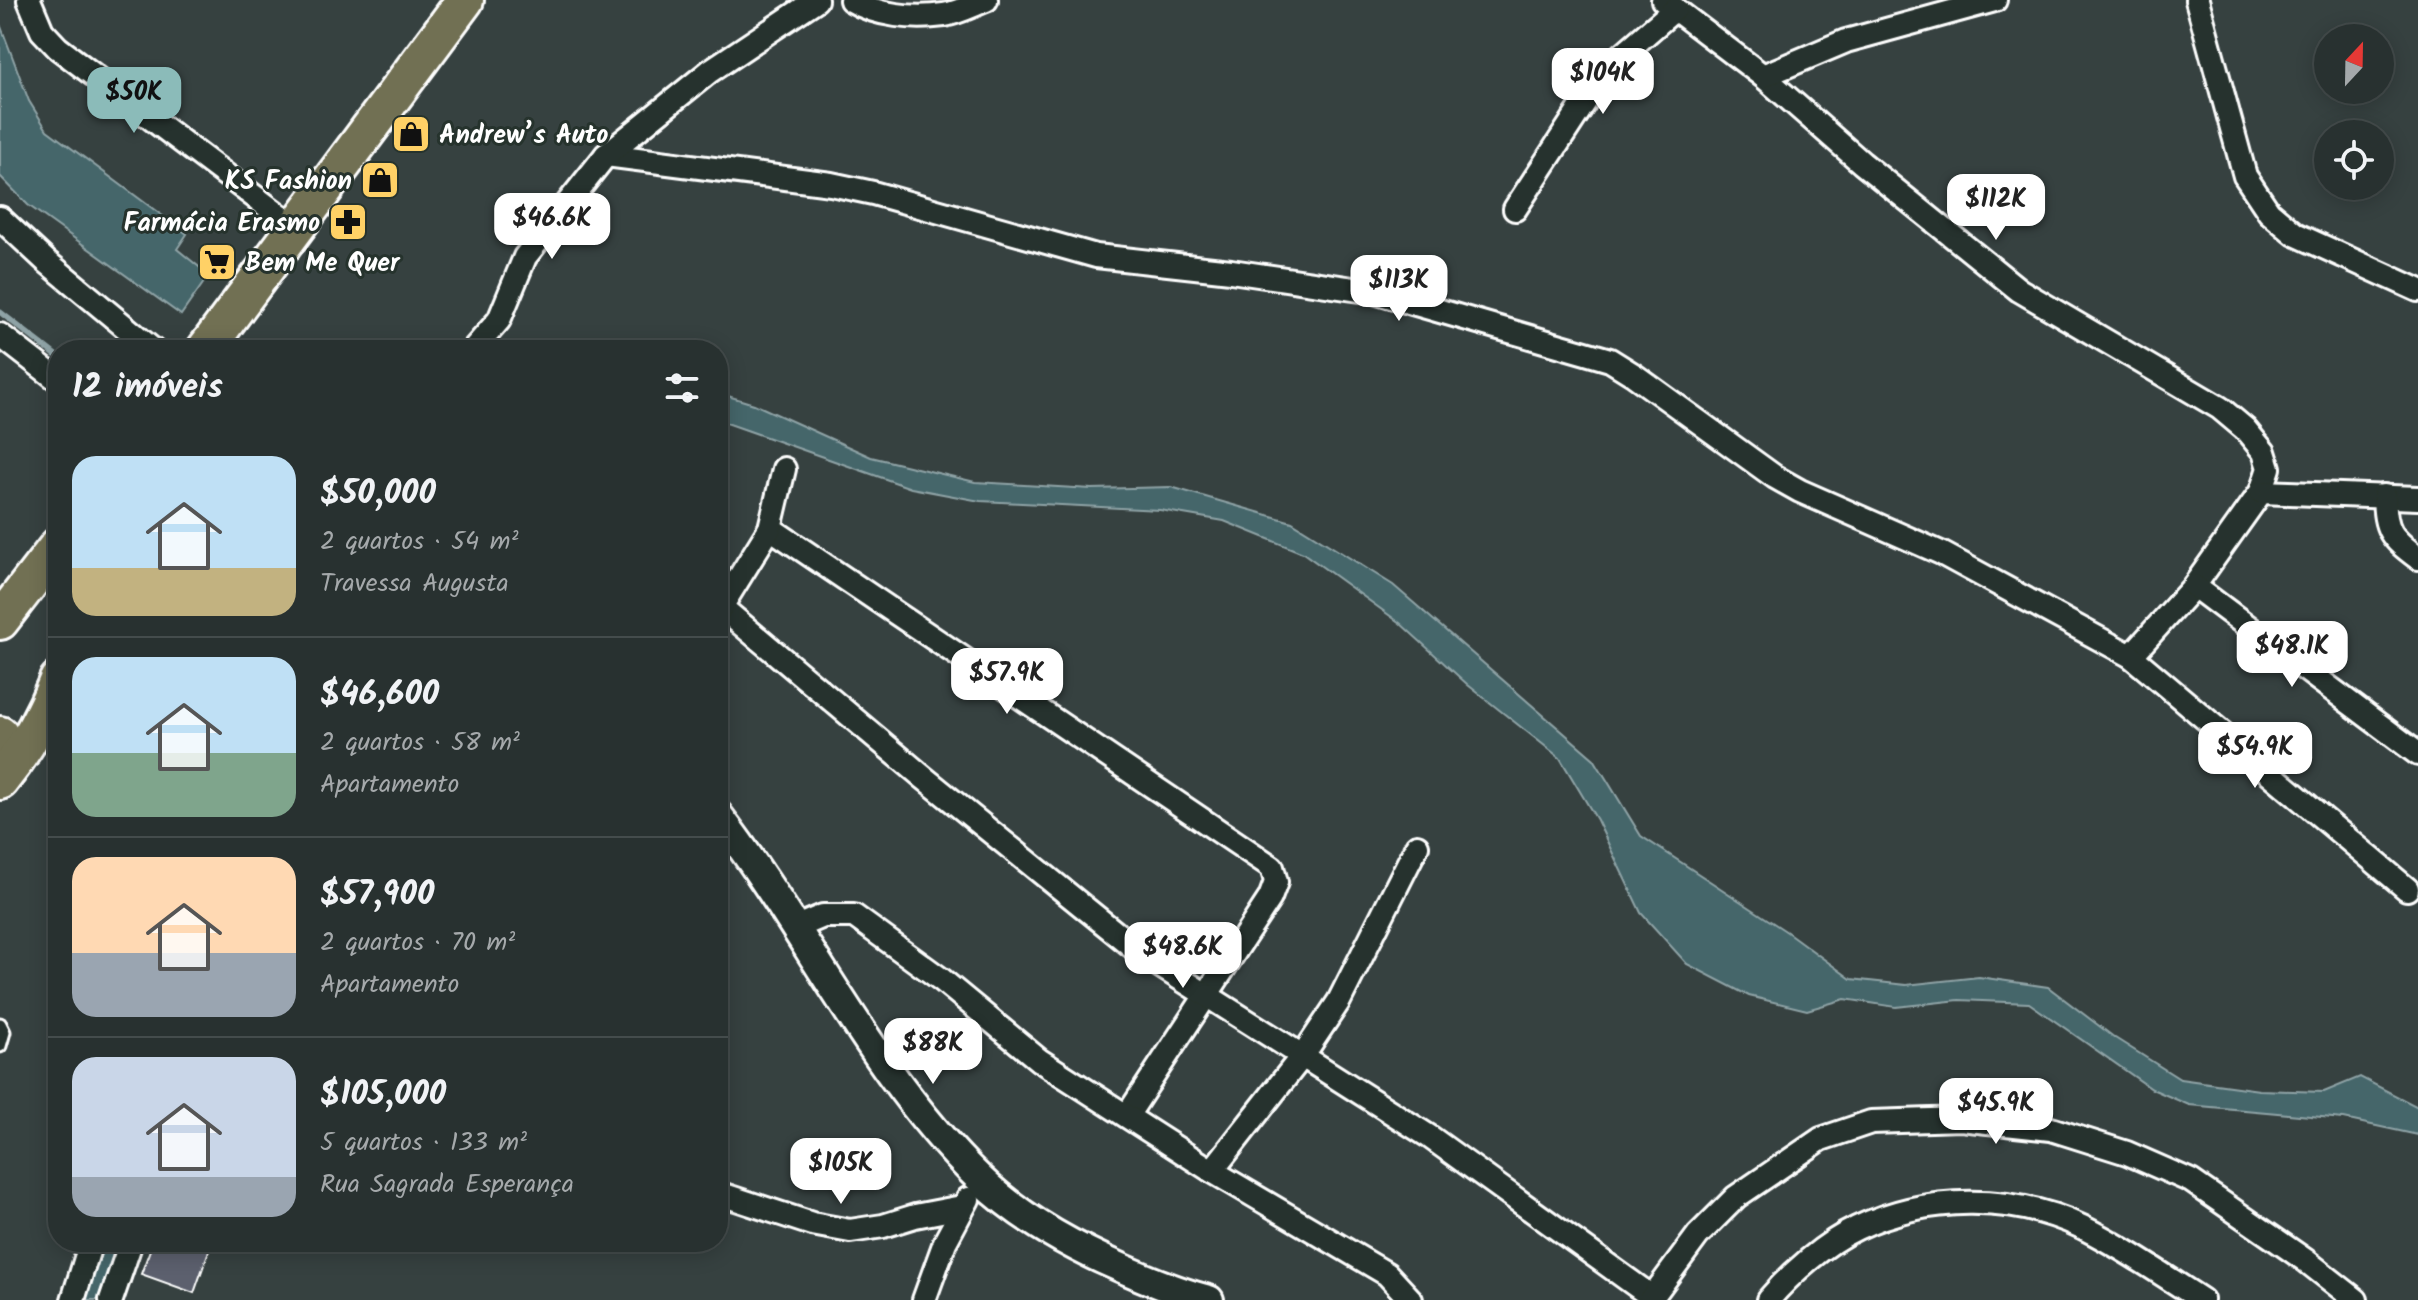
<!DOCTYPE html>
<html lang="pt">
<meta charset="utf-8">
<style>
body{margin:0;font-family:Kalam,sans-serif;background:#343d3c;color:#f1f3f6;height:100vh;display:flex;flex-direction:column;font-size:30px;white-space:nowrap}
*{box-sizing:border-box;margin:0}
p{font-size:26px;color:#a5a9ab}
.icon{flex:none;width:44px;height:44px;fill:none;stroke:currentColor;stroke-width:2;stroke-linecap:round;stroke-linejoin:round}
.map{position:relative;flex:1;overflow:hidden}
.drawer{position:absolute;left:48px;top:340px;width:680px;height:912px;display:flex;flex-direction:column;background:#283130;border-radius:32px;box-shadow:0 4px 20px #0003,0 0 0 2px #444c4c}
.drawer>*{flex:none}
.needle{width:52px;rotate:22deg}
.fabs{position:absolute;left:2314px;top:24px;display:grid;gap:16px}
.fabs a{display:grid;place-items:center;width:80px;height:80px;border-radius:50%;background:#283130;box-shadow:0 4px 20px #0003,0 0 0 2px #444c4c;font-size:40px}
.price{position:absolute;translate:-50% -68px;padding:0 18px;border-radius:16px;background:#fff;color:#222;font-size:26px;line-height:52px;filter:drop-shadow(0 2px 4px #0008)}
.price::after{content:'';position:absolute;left:50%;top:48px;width:24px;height:18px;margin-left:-12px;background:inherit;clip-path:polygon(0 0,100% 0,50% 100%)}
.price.active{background:#8bbbb9;color:#111}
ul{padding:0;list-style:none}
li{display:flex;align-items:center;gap:24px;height:200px;padding:0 24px}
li+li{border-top:2px solid #444c4c}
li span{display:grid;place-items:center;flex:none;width:224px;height:160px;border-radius:24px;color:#555}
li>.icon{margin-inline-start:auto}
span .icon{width:96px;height:96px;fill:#fffc;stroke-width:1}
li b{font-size:34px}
h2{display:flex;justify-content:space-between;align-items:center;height:96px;padding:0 24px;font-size:34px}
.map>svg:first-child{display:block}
.water{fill:#44666b;stroke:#8fa3a6;stroke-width:2}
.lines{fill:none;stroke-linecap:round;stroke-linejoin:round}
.stream{stroke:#8fa3a6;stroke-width:6}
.building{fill:#5b616e;stroke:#fff;stroke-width:2}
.service-casing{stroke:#fff;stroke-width:17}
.minor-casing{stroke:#fff;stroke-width:28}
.tertiary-casing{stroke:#fff;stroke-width:34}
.primary-casing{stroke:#fff;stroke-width:42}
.service{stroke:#26332d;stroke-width:11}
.minor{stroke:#26332d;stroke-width:22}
.tertiary{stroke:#26332d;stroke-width:28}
.primary{stroke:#716f52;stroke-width:36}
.labels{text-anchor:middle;stroke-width:6;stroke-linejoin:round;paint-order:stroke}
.poi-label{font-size:26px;font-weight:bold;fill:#fff;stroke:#26332d;text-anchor:start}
</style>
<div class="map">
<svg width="2418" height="1300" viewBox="0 0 2418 1300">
<rect width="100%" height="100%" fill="#364140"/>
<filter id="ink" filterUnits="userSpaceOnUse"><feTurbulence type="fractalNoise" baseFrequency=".0125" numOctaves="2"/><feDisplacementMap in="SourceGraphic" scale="16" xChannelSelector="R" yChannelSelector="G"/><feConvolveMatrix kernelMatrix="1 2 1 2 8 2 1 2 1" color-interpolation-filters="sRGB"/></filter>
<g filter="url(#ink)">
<g class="water">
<polygon points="0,24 29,101 47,130 187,234 177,249 209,275 181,315 28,205 0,176"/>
<polygon points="260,340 497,345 534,350 252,350"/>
<polygon points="718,393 754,404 871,457 975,482 1092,489 1171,487 1292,522 1393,585 1594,759 1641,836 1787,932 1851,979 1906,985 1979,977 2048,987 2115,1038 2180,1079 2259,1090 2324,1092 2360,1077 2418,1107 2418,1135 2344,1119 2189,1105 2152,1089 2029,1003 1959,1000 1896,1007 1845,999 1807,1010 1749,996 1687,964 1641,913 1597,820 1560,758 1468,685 1400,623 1303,553 1224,521 1160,510 980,501 911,488 718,420"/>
<polygon points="102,1242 120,1242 100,1300 82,1300"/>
</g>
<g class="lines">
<polyline class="stream" points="0,312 58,357"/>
</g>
<polygon class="building" points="153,1242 212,1242 194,1293 141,1274"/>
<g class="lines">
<defs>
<polyline id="service" points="0,1024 4,1032 0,1046"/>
<g id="minor">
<polyline points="29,0 42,31 58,48 296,228"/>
<path d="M851 0C877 16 914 19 944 15 958 13 973 5 986 0"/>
<polyline points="1663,0 1763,76 1862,163 2019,290 2220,408 2245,429 2264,452 2269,468 2261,492 2194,586 2131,656"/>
<polyline points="2197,0 2245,176 2269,212 2295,234 2418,290"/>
<polyline points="1763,76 1846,41 1995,0"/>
<polyline points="606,155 831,184 873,193 1096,256 1231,271 1374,292 1610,360 1634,375 1775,477 1800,491 1941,553 2131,656 2407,889"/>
<polyline points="1515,209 1592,91 1622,55 1675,9"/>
<polyline points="0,218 46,261 153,350"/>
<polyline points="0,335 58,380"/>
<polyline points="473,350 499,320 525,257 606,155 710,71 816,0"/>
<polyline points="2261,492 2418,498"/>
<path d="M2384 496C2385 531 2390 537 2418 558"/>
<polyline points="770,528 1272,867 1276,882 1270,898 1127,1116"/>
<polyline points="2194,586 2418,754"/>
<polyline points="721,607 923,777 1143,955 1430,1137 1652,1297"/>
<polyline points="718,612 770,528 784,469"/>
<polyline points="797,927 823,916 854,916 942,980 1039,1060 1212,1171 1387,1274 1411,1300"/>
<polyline points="1212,1171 1303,1055 1339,1001 1417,846"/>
<polyline points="718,1193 812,1224 850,1231 883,1226 915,1216 962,1207"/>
<polyline points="73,1300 91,1242"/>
<polyline points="111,1300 131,1242"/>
<polyline points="924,1300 945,1242 968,1199"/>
<polyline points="1650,1300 1698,1235 1736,1197 1821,1139 1871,1122 1961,1119 2051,1129 2127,1153 2191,1181 2305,1260 2356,1300"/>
<path d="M1768 1300C1791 1273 1825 1243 1857 1228 1926 1195 2013 1194 2082 1227 2124 1248 2163 1275 2202 1300"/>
</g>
<path id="tertiary" d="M718 815C809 934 872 1074 980 1179 1020 1218 1073 1247 1124 1269 1151 1281 1180 1293 1209 1300"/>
<g id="primary">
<polyline points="205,350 465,0"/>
<polyline points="0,621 58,546"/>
<polyline points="0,735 0,743"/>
<path d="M0 781C26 749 43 718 58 680"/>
</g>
</defs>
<use href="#service" class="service-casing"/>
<use href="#minor" class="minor-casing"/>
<use href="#tertiary" class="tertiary-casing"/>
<use href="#primary" class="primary-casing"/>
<use href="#service" class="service"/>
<use href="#minor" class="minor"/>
<use href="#tertiary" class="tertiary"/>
<use href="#primary" class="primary"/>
</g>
</g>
<defs>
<symbol id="shop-square" viewBox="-11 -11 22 22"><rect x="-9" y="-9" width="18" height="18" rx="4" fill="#ffd166" stroke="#26332d"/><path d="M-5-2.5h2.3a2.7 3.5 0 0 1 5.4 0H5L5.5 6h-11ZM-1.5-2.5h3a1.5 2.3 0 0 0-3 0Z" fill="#111"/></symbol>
<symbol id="pharmacy-square" viewBox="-11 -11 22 22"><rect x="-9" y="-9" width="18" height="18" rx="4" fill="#ffd166" stroke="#26332d"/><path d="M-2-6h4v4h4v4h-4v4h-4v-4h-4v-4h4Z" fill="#111"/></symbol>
<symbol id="supermarket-square" viewBox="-11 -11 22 22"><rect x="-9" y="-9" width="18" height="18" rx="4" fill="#ffd166" stroke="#26332d"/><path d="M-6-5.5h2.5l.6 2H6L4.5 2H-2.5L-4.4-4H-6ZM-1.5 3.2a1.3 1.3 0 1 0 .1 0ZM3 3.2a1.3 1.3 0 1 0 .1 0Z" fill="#111"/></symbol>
</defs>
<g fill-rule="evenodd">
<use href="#shop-square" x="389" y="112" width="44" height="44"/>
<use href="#shop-square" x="358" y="158" width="44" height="44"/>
<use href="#pharmacy-square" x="326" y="200" width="44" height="44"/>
<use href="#supermarket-square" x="195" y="240" width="44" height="44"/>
</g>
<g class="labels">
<g class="poi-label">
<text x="439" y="143">Andrew’s Auto</text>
<text x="352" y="189" text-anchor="end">KS Fashion</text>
<text x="320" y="231" text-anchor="end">Farmácia Erasmo</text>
<text x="245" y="271">Bem Me Quer</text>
</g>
</g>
</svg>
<div class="fabs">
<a><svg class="needle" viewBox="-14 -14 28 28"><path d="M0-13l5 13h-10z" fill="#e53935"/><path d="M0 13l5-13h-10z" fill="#a5a9ab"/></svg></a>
<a><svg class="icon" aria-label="locate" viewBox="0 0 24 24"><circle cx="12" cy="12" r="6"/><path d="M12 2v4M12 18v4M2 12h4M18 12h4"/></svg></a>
</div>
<b class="price" style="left:1603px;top:116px">$104K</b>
<b class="price active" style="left:134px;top:135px">$50K</b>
<b class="price" style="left:1996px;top:242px">$112K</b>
<b class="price" style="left:552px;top:261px">$46.6K</b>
<b class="price" style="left:1399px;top:323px">$113K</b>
<b class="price" style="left:2292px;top:689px">$48.1K</b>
<b class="price" style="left:1007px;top:716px">$57.9K</b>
<b class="price" style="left:2255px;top:790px">$54.9K</b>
<b class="price" style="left:1183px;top:990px">$48.6K</b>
<b class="price" style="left:933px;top:1086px">$88K</b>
<b class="price" style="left:1996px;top:1146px">$45.9K</b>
<b class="price" style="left:841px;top:1206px">$105K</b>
<section class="drawer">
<h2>12 imóveis<svg class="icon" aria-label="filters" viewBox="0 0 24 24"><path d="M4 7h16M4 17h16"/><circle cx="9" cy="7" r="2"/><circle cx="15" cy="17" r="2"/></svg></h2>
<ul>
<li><span style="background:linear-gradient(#bfe0f5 70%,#c2b280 0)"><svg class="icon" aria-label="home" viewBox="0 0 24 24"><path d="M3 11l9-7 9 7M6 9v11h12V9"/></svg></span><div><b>$50,000</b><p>2 quartos · 54 m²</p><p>Travessa Augusta</p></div></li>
<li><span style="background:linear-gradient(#bfe0f5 60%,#7fa58c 0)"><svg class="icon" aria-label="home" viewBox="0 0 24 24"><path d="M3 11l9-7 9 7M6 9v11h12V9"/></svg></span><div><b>$46,600</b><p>2 quartos · 58 m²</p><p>Apartamento</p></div></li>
<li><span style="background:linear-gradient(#ffd9b3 60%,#9aa5b1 0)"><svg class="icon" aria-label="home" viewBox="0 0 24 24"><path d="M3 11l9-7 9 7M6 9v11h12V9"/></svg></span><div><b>$57,900</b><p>2 quartos · 70 m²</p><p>Apartamento</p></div></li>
<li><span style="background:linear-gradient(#c9d6e8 75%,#9aa5b1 0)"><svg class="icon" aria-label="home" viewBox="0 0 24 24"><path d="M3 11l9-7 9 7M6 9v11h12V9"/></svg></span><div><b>$105,000</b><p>5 quartos · 133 m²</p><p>Rua Sagrada Esperança</p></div></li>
</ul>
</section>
</div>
